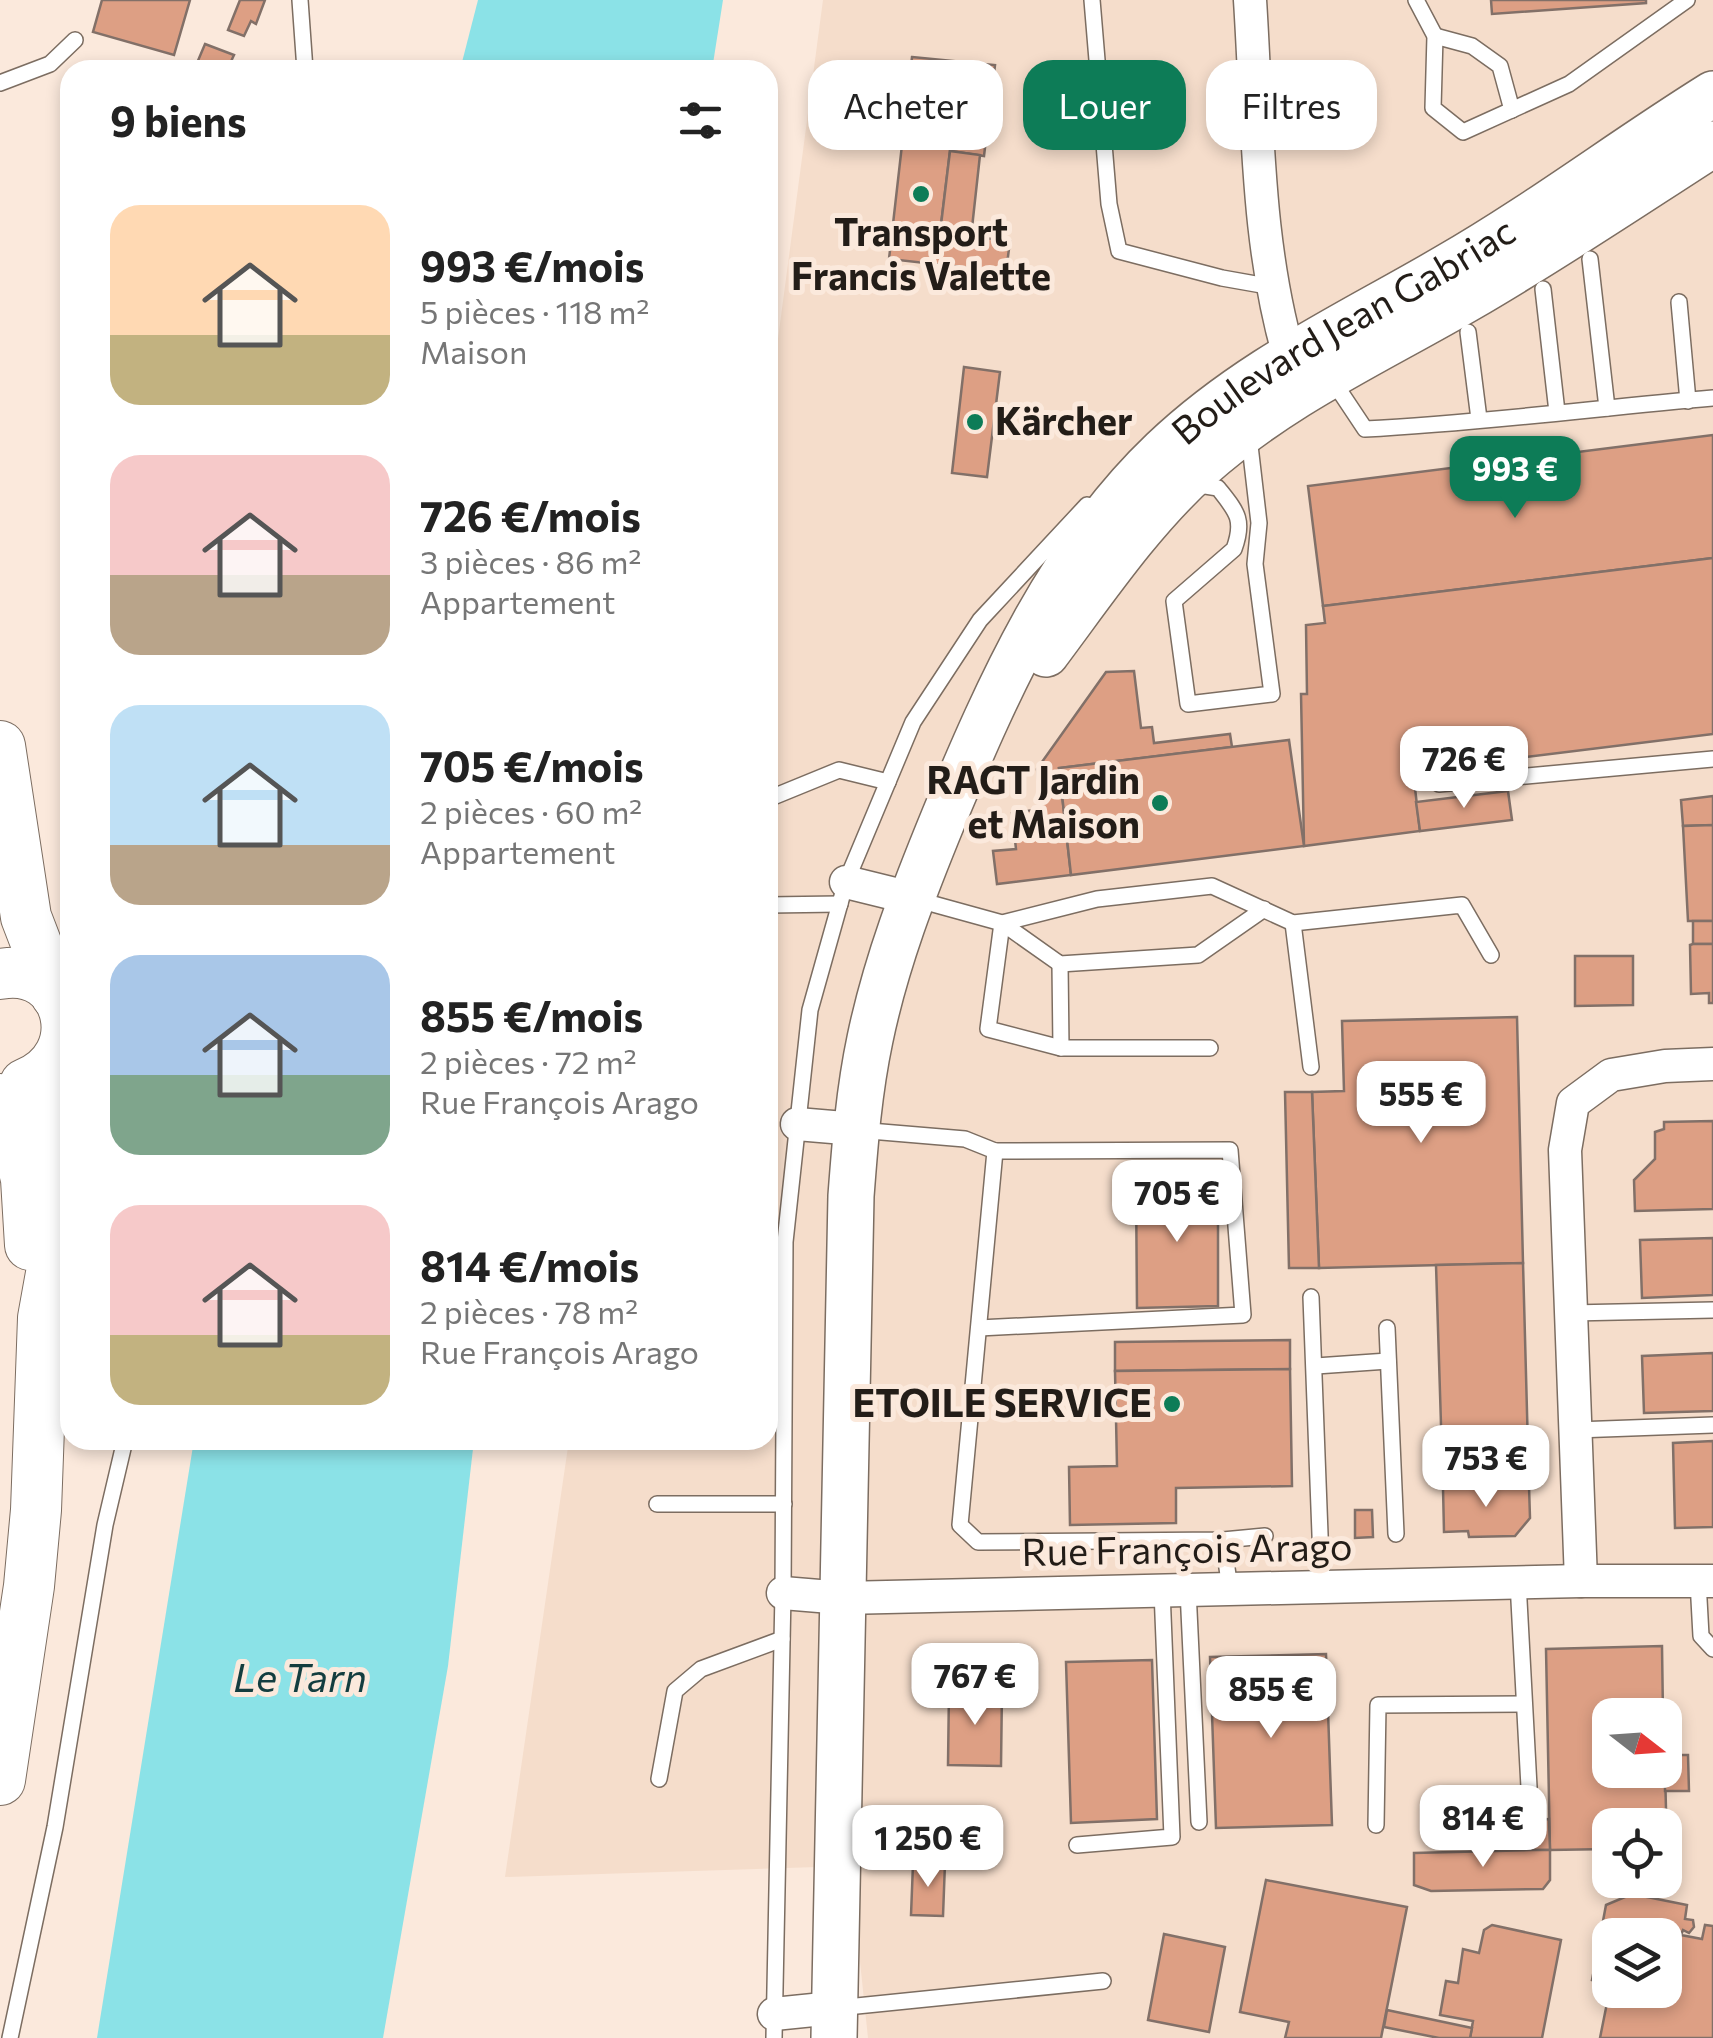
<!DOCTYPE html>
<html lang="fr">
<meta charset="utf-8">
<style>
body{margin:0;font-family:Commissioner,sans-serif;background:#f2f2f2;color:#222;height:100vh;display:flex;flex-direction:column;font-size:38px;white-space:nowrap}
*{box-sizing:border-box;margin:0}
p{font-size:32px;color:#767676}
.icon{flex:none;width:55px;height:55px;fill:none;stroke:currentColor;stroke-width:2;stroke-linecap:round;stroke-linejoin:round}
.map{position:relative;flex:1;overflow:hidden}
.side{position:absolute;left:60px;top:60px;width:718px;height:1390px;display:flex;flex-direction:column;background:#fff;border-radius:30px;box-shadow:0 5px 15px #0003}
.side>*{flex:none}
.guide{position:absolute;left:808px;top:60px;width:755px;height:90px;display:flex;gap:20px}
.needle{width:65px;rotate:107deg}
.tools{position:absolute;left:1592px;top:1698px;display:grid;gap:20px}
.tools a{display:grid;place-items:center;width:90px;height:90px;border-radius:20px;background:#fff;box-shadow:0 5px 15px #0003;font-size:50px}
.price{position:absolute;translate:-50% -85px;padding:0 22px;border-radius:20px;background:#fff;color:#222;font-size:32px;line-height:65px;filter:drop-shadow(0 2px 5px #0008)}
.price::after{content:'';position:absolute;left:50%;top:60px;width:30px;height:22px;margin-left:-15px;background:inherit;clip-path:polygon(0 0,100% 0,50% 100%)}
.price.current{background:#0d7c57;color:#fff}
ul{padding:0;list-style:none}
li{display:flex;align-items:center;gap:30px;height:250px;padding:0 50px}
li span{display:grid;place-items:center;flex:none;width:280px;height:200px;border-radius:30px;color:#555}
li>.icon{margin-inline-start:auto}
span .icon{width:120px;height:120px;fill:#fffc;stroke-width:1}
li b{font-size:42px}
h2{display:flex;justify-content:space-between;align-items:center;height:120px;padding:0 50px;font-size:42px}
.chip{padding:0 35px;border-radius:30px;background:#fff;box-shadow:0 5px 15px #0003;font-size:35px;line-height:90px}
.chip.current{background:#0d7c57;color:#fff}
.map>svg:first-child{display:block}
.built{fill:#f5ddcb;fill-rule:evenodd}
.water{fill:#8be2e7}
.building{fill:#dd9f84;stroke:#827068;stroke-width:2.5}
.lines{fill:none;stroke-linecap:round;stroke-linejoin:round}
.lane-casing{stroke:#7c6d61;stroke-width:18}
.street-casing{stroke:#7c6d61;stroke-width:35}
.secondary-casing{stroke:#7c6d61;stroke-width:48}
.primary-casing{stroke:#7c6d61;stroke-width:52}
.lane{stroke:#fff;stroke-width:15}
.street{stroke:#fff;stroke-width:32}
.secondary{stroke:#fff;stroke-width:45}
.primary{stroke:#fff;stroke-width:50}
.poi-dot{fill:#0d7c57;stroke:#fbe9dc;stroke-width:4}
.labels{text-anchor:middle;stroke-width:10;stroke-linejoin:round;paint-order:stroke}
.poi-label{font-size:38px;font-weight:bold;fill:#231d18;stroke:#fbe9dc;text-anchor:end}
.street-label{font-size:38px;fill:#231d18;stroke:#fbe9dc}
.water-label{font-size:40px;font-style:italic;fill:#133d3f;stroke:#fbe9dc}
</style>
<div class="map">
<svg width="1713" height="2038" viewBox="0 0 1713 2038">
<rect width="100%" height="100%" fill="#fbe9dc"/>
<path class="built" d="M823 0H1713V2038H868L850 1866 505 1877 569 1440H768V414ZM1610 1715H1665V1770H1610ZM1610 1825H1665V1880H1610ZM1610 1935H1665V1990H1610Z"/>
<g class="water">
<polygon points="478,0 723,0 712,70 460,70"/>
<polygon points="194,1440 474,1440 448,1666 383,2038 97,2038"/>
</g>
<g class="building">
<polygon points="102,0 190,0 174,55 93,32"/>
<polygon points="240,0 265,0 256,24 251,21 244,36 228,30"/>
<polygon points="1491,0 1646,0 1646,3 1492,14"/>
<polygon points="205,44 234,55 227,70 213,70 197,63"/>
<polygon points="912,57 995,65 984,156 950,151 940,233 1010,241 1006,272 889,259"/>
<polygon points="950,151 980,155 971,237 940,233"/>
<polygon points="964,367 1000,372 987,477 952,473"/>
<polygon points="1713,435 1713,558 1323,606 1308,486"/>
<polygon points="1713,558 1713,734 1413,771 1420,831 1304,846 1301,694 1307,694 1306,625 1325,623 1323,606"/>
<polygon points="1134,671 1141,728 1152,727 1154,743 1230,734 1232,747 1059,768 1071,875 997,884 993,851 1016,849 1012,813 1041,809 1037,769 1106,672"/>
<polygon points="1289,740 1304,846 1071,875 1059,768"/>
<polygon points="1508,791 1512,820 1420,831 1416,802"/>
<polygon points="1713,796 1713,825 1683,826 1681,800"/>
<polygon points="1713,825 1713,921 1688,921 1683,826"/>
<rect x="1693" y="921" width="20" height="23"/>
<polygon points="1693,944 1713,944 1713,1003 1709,1003 1709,993 1691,994 1690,945"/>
<polygon points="1575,956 1633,956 1633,1005 1575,1006"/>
<polygon points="1517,1017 1523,1263 1319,1268 1312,1092 1344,1091 1342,1021"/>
<polygon points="1285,1092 1312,1092 1319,1268 1289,1268"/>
<polygon points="1713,1121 1713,1209 1635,1211 1634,1180 1655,1159 1655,1132 1664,1129 1664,1122"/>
<polygon points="1218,1182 1218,1306 1137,1308 1136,1184"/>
<polygon points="1713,1238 1713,1295 1642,1298 1640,1240"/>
<polygon points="1523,1263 1529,1486 1443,1488 1436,1265"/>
<polygon points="1290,1340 1290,1369 1115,1371 1115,1342"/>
<polygon points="1713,1353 1713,1411 1644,1413 1642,1356"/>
<polygon points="1290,1369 1292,1486 1176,1488 1176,1523 1070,1525 1069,1467 1117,1466 1115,1371"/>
<polygon points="1713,1441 1713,1527 1675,1528 1673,1443"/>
<polygon points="1529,1486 1530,1518 1515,1536 1469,1537 1468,1531 1444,1532 1443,1488"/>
<polygon points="1355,1510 1372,1510 1373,1537 1355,1538"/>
<polygon points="1662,1646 1663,1715 1610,1715 1610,1770 1665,1770 1667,1848 1665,1825 1610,1825 1610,1849 1550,1850 1546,1649"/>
<polygon points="1326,1654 1332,1825 1216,1828 1210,1657"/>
<polygon points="1152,1660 1157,1819 1071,1823 1066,1662"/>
<polygon points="949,1690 1002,1690 1001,1766 948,1765"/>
<polygon points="1665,1755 1688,1755 1689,1791 1665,1791"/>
<polygon points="1549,1819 1550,1850 1531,1850 1531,1820"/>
<polygon points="1531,1850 1550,1850 1550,1880 1543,1889 1431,1891 1414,1885 1414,1853"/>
<polygon points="945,1863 943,1916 911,1915 913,1864"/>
<polygon points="1266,1880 1407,1907 1381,2038 1285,2038 1289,2022 1240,2012"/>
<polygon points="1632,1894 1687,1905 1685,1919 1693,1920 1694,1927 1689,1933 1683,1930 1681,1935 1702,1939 1705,1925 1713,1926 1713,2038 1600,2038 1610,1988 1665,1990 1665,1935 1610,1935 1610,1985 1592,1980 1606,1905"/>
<polygon points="1492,1925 1561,1940 1542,2038 1470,2038 1473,2021 1440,2015 1446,1981 1458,1983 1463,1949 1479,1953 1484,1930"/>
<polygon points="1164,1934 1225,1947 1209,2032 1148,2020"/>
<polygon points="1387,2010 1472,2028 1470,2038 1439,2038 1384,2027"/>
</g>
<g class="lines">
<defs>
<g id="lane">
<polyline points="300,0 305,70"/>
<polyline points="1092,0 1109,204 1119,251 1222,278 1273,287"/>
<polyline points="1416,0 1435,36 1433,108 1463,132 1569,84 1687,0"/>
<polyline points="1435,36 1472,46 1500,66 1512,110"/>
<polyline points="0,83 50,64 75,40"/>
<polyline points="1590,259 1607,408"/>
<polyline points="1543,289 1557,412"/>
<polyline points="1679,302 1688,401"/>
<polyline points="1468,332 1479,419"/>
<path d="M1331 378 1365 429C1481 423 1597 408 1713 398"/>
<path d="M1193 484 1218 488C1236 511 1245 519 1234 549L1174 601 1188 704 1272 694 1255 564 1259 523 1249 437"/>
<polyline points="1439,784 1713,759"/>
<polyline points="768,799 839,770 888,782"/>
<polyline points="915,899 1002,923 1097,899 1212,886 1293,923 1462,905 1491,955"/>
<polyline points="768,905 840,904"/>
<polyline points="1293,923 1311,1067"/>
<polyline points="1060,964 1061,1048"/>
<polyline points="1210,1048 1061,1048 988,1029 1002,923 1060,964 1198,955 1264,909"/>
<polyline points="858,1130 965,1139 995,1151 960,1525 978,1542 1223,1540 1265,1536"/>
<polyline points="1311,1297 1322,1587"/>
<polyline points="1571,1313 1713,1310"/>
<polyline points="979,1328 1243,1315 1230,1150 995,1151"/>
<polyline points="1387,1328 1396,1534"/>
<polyline points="1316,1366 1388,1361"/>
<polyline points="1576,1430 1713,1425"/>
<polyline points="657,1504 784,1504"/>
<polyline points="1223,1540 1230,1589"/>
<polyline points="1698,1581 1701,1636 1713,1649"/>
<polyline points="1518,1582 1529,1787"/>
<polyline points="1188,1590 1199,1822"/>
<polyline points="659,1779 675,1691 701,1669 782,1639"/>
<polyline points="1376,1825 1378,1705 1523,1704"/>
<polyline points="1077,1845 1172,1837 1162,1591"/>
<polyline points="837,2008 1103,1981"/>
<polyline points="10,2038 55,1827 105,1525 125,1440"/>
<polyline points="774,2038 783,1593 785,1242 810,1010 846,882 913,722 980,620 1087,505"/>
</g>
<g id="street">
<path d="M1250 0C1258 123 1256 252 1293 369"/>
<polyline points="846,882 911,898"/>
<polyline points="797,1124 856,1129"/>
<polyline points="1581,1581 1565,1150 1573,1103 1611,1075 1665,1066 1713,1064"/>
<polyline points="783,1593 843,1598 1581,1581 1713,1581"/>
<polyline points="774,2014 833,2008"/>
</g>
<g id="secondary">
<path d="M1046 654C1094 590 1140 521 1200 467 1282 394 1376 352 1469 298 1552 250 1632 196 1713 144"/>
<path id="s1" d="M834 2038 851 1196C855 1143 859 1091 870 1039 886 962 914 890 944 817 998 687 1059 550 1163 451 1248 370 1348 325 1447 267 1539 214 1623 150 1713 94"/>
</g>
<g id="primary">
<polyline points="0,746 26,917 56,995"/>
<path d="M0 974C71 961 94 1057 25 1084"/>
<polyline points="0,1099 15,1134 26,1179 30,1245"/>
<polyline points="0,1780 29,1586 36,1510 43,1318 59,1229 60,1170 52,1130 51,1069"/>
</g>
</defs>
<use href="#lane" class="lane-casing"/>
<use href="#street" class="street-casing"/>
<use href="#secondary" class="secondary-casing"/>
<use href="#primary" class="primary-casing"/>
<use href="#lane" class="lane"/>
<use href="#street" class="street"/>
<use href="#secondary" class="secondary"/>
<use href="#primary" class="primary"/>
</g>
<g class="poi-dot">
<circle cx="921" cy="194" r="10"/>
<circle cx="975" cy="422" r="10"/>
<circle cx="1160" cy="803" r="10"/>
<circle cx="1172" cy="1404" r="10"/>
</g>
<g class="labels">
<g class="poi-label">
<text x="921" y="246" text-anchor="middle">Transport<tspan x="921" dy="44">Francis Valette</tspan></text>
<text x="995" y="435" text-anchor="start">Kärcher</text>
<text x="1140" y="794">RAGT Jardin<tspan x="1140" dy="44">et Maison</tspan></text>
<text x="1152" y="1417">ETOILE SERVICE</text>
</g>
<g class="street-label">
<text dy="13" stroke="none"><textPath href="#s1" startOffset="1882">Boulevard Jean Gabriac</textPath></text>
<text transform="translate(1187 1550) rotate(-1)" y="13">Rue François Arago</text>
</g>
<g class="water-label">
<text x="300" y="1692">Le Tarn</text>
</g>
</g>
</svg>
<div class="tools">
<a><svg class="needle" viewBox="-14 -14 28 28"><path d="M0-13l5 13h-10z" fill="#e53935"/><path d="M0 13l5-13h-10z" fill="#767676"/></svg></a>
<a><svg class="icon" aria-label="locate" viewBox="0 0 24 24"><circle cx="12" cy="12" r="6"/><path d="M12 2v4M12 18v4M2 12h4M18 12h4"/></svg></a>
<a><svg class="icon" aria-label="layers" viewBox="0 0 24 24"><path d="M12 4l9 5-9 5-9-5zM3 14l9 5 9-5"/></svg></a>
</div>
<b class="price current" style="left:1515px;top:521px">993 €</b>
<b class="price" style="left:1464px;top:811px">726 €</b>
<b class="price" style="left:1421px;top:1146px">555 €</b>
<b class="price" style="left:1177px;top:1245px">705 €</b>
<b class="price" style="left:1486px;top:1510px">753 €</b>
<b class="price" style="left:975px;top:1728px">767 €</b>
<b class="price" style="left:1271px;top:1741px">855 €</b>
<b class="price" style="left:1483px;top:1870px">814 €</b>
<b class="price" style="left:928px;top:1890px">1 250 €</b>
<div class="guide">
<a class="chip">Acheter</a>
<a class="chip current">Louer</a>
<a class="chip">Filtres</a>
</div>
<section class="side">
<h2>9 biens<svg class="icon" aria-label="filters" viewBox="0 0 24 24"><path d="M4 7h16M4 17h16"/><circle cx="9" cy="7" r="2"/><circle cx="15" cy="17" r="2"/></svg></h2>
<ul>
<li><span style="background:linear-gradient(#ffd9b3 65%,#c2b280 0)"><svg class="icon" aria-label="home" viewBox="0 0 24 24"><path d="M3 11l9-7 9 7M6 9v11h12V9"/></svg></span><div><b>993 €/mois</b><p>5 pièces · 118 m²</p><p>Maison</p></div></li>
<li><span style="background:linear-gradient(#f6c9c9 60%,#b9a48a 0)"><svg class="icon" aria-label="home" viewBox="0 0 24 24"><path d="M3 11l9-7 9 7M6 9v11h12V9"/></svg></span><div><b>726 €/mois</b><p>3 pièces · 86 m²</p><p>Appartement</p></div></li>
<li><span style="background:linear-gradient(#bfe0f5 70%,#b9a48a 0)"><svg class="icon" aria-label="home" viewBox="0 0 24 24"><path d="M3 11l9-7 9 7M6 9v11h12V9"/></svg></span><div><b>705 €/mois</b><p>2 pièces · 60 m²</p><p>Appartement</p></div></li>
<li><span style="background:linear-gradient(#a9c7e8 60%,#7fa58c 0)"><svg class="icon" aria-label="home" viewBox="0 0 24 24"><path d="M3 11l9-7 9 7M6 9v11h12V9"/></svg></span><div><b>855 €/mois</b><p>2 pièces · 72 m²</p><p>Rue François Arago</p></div></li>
<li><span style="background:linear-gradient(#f6c9c9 65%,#c2b280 0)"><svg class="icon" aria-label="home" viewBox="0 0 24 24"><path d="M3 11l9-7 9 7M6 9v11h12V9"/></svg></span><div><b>814 €/mois</b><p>2 pièces · 78 m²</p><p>Rue François Arago</p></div></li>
</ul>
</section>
</div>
